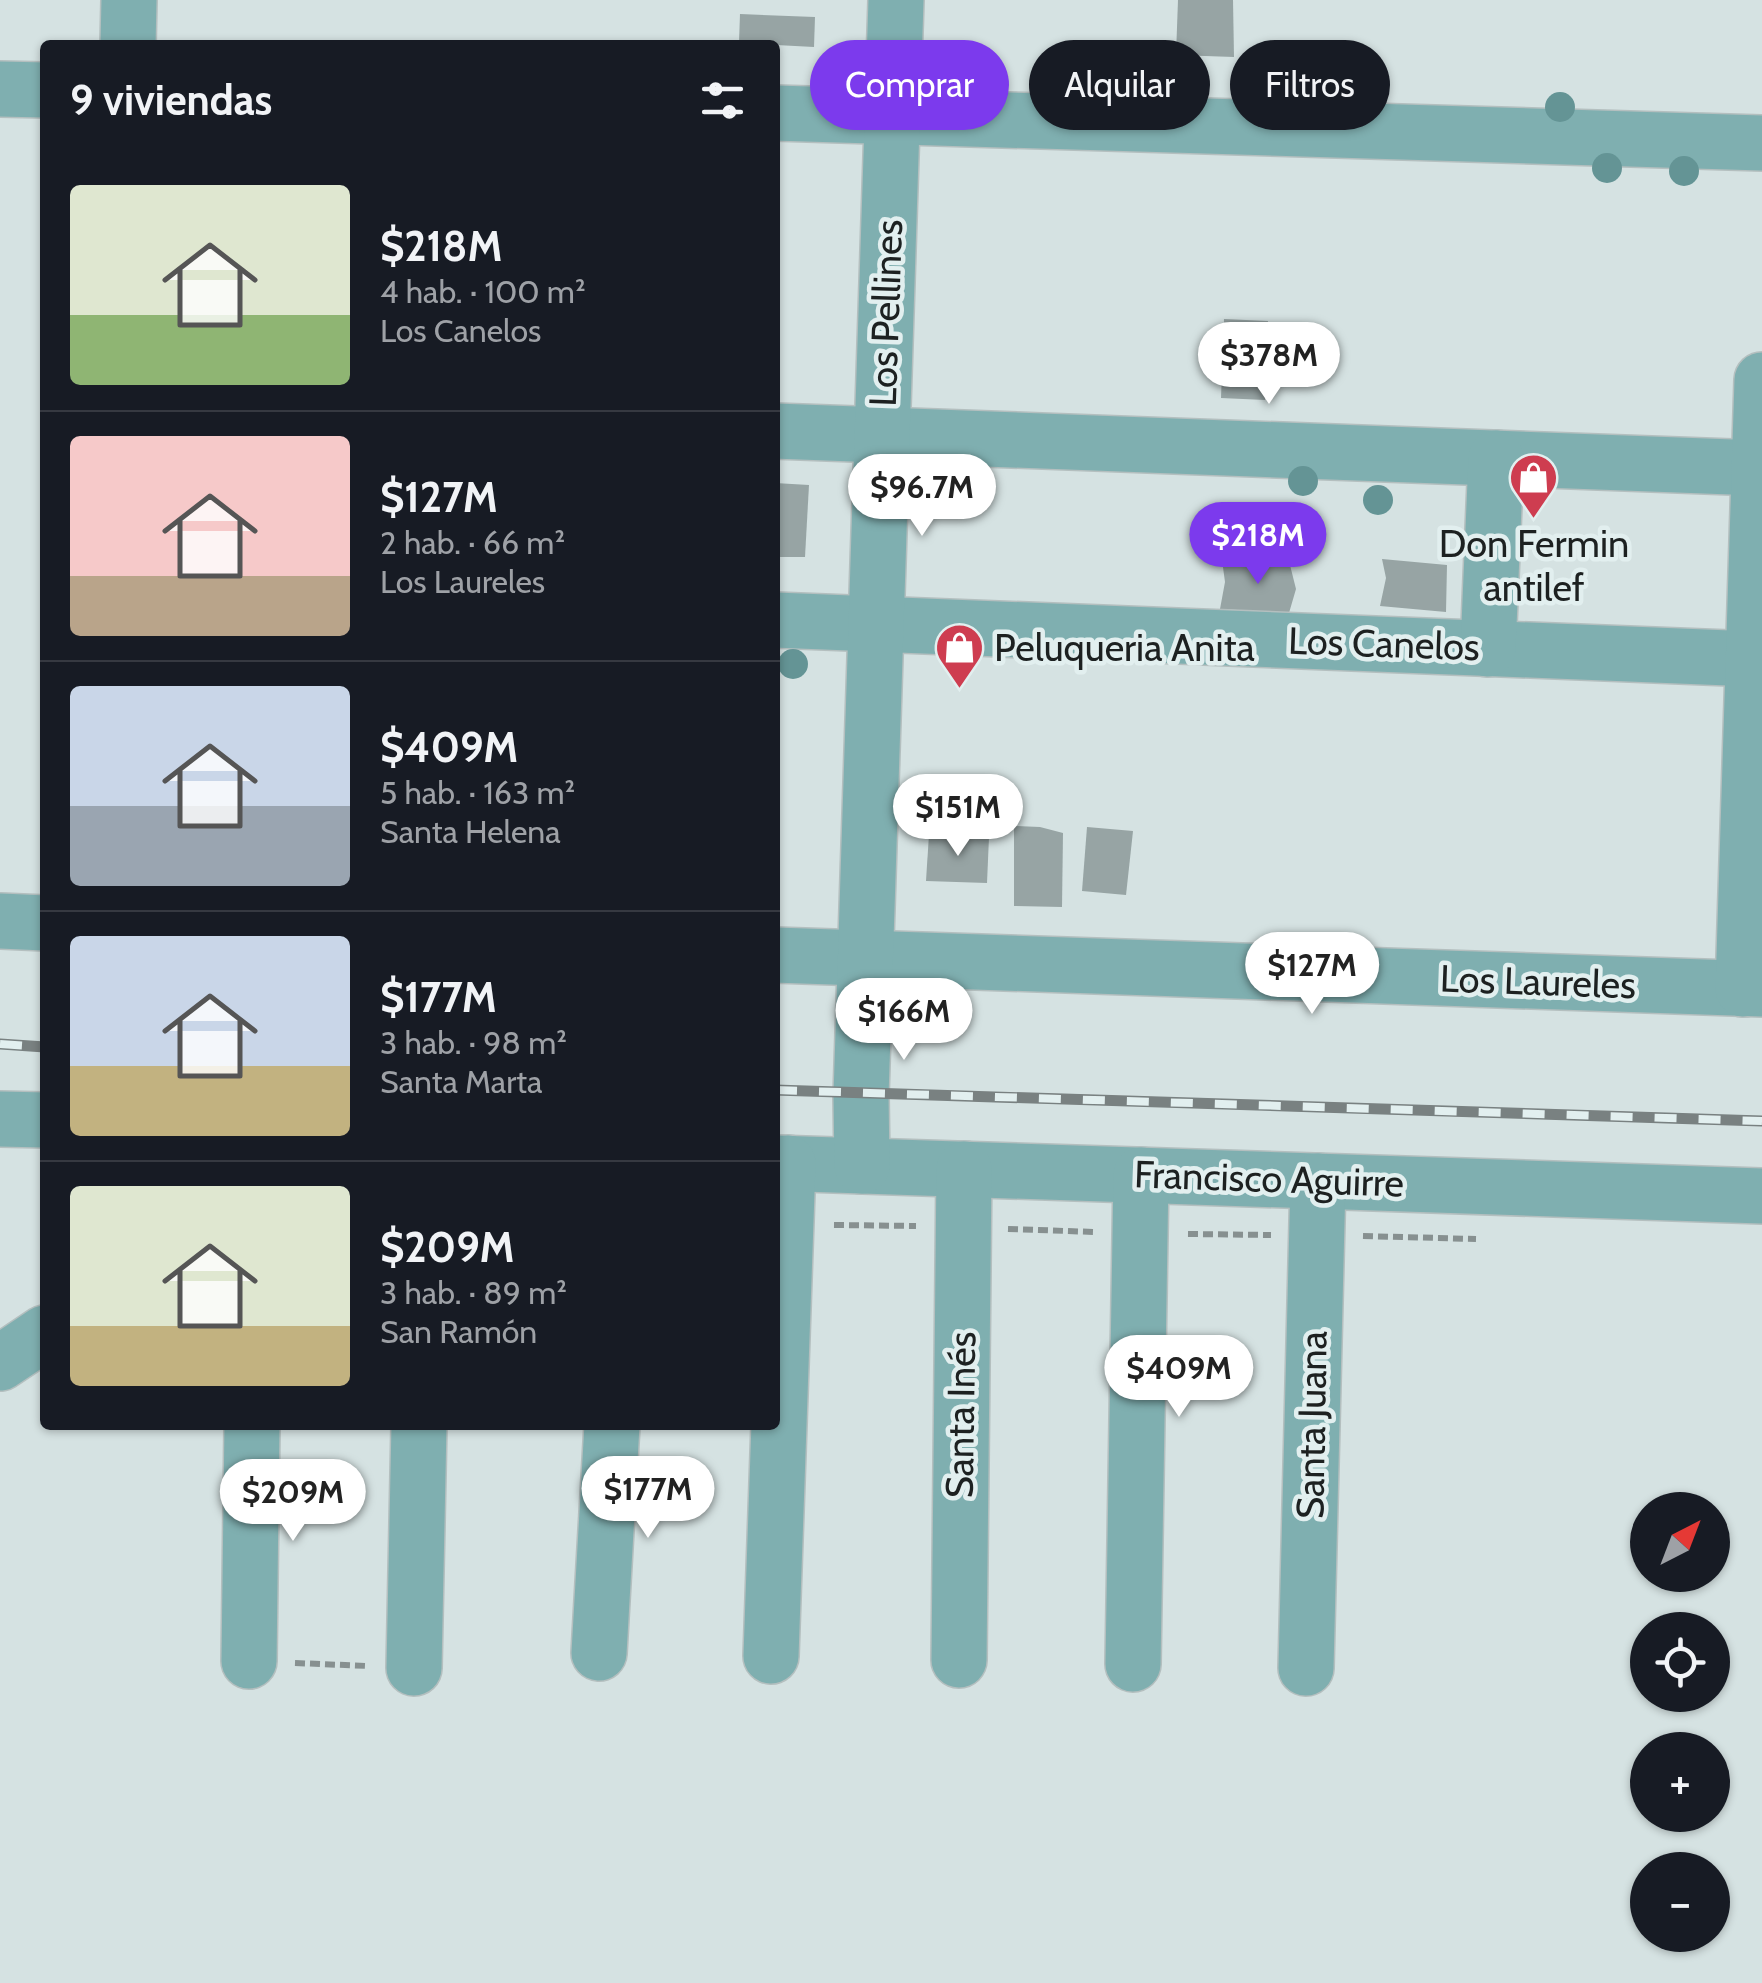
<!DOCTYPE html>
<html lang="es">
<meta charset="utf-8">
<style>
body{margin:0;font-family:Cabin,sans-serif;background:#242831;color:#f1f3f6;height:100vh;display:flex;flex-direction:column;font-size:38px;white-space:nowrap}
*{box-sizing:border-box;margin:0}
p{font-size:32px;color:#9ea1a6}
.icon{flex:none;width:55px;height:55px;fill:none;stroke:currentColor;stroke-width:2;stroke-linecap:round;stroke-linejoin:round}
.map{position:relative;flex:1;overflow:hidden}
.drawer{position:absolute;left:40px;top:40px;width:740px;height:1390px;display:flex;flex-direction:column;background:#171b24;border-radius:10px;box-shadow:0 2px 8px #0004}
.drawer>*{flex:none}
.banner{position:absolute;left:810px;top:40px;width:800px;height:90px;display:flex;gap:20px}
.needle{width:65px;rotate:42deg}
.buttons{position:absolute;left:1630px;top:1492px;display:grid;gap:20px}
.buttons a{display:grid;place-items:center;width:100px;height:100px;border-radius:50%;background:#171b24;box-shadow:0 2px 8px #0004;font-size:50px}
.price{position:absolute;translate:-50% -85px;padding:0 22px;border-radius:35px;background:#fff;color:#222;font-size:32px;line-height:65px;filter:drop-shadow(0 2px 5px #0008)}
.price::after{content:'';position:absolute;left:50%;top:60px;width:30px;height:22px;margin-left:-15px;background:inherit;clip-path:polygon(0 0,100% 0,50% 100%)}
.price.current{background:#7c3aed;color:#fff}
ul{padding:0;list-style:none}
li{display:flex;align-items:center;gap:30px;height:250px;padding:0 30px}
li+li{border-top:2px solid #363941}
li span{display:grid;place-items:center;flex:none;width:280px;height:200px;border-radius:10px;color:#555}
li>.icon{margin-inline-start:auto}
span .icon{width:120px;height:120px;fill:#fffc;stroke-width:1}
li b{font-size:42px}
h2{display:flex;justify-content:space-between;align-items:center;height:120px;padding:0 30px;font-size:42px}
.tag{padding:0 35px;border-radius:45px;background:#171b24;box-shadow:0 2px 8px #0004;font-size:35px;line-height:90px}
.tag.current{background:#7c3aed;color:#fff}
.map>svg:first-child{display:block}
.building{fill:#97a4a4}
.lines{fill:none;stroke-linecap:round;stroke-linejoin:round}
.minor-casing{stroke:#b4bfbf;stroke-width:58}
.path{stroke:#879090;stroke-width:6;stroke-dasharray:10 5;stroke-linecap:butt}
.minor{stroke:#7fafb0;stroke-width:55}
.rail-casing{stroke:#798181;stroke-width:11}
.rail{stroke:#e2efef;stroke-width:8;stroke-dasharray:22;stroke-linecap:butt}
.tree{fill:#649495}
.labels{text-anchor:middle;stroke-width:9;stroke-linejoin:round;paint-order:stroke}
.street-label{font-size:38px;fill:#1d2121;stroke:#e2efef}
.poi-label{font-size:38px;fill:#1d2121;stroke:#e2efef}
</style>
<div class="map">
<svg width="1762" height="1983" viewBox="0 0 1762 1983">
<rect width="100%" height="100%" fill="#d5e2e2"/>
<g class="building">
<polygon points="1178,0 1233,0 1234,57 1176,55"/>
<polygon points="740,14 815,17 814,47 739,43"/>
<polygon points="1224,319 1268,321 1265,400 1221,398"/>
<polygon points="775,483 809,485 805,557 775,557"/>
<polygon points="1382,559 1447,565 1446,612 1380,606 1386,578"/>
<polygon points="1222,560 1290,565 1296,589 1289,613 1220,609 1225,582"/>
<polygon points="1014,826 1040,827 1063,833 1062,907 1014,906"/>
<polygon points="1087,827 1133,831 1126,895 1082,891"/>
<polygon points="929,834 989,837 987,883 926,881"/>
</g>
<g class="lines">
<defs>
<g id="minor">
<polyline points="128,45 129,0"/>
<polyline points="0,89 45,90"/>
<polyline points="775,113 1762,143"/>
<polyline points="775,431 1759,468"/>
<polyline points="775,620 1754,659"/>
<polyline points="1488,649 1496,458"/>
<polyline points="0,921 45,923"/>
<polyline points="775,955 1762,989"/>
<polyline points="1743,989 1762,380"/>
<polyline points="0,1119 45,1120"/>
<polyline points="775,1163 1762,1196"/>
<polyline points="862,1166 861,1096 896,0"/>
<polyline points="0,1363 45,1333"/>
<polyline points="599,1653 612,1425"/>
<polyline points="771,1656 788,1163"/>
<polyline points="959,1660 964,1169"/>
<polyline points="249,1661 252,1425"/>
<polyline points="1133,1664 1141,1175"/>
<polyline points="414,1668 419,1425"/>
<polyline points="1306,1668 1318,1181"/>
</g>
</defs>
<use href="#minor" class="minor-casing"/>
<g class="path">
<polyline points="834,1225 916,1226"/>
<polyline points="1008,1229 1096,1232"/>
<polyline points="1188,1234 1271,1235"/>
<polyline points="1363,1236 1476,1239"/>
<polyline points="295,1663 368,1666"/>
</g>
<use href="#minor" class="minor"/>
<defs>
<g id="rail">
<polyline points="0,1044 45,1047"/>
<polyline points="775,1090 1762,1121"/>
</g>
</defs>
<use href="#rail" class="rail-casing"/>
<use href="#rail" class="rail"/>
</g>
<g class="tree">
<circle cx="1279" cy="99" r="15"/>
<circle cx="1560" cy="107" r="15"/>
<circle cx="1607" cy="168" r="15"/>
<circle cx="1684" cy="171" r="15"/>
<circle cx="1303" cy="481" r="15"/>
<circle cx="1378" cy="500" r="15"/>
<circle cx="793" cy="664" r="15"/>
</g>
<defs>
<symbol id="shop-pin" viewBox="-11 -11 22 30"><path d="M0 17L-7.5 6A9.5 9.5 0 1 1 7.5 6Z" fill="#ce3d50" stroke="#e2efef"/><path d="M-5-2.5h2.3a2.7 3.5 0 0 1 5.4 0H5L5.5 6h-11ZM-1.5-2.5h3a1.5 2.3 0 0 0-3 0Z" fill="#fff"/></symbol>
</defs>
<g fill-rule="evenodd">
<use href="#shop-pin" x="1506" y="450" width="55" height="75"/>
<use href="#shop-pin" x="932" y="620" width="55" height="75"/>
</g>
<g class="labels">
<g class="street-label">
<text transform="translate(886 313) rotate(-88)" y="13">Los Pellines</text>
<text transform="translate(1384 644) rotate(2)" y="13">Los Canelos</text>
<text transform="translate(1538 982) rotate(2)" y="13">Los Laureles</text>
<text transform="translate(1269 1179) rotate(2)" y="13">Francisco Aguirre</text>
<text transform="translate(961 1415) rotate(-89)" y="13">Santa Inés</text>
<text transform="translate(1312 1425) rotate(-89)" y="13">Santa Juana</text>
</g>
<g class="poi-label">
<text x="1534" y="557">Don Fermin<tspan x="1534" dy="44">antilef</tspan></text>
<text x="994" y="661" text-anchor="start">Peluqueria Anita</text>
</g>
</g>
</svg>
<div class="buttons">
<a><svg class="needle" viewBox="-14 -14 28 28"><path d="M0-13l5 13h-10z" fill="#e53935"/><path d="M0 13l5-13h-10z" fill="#9ea1a6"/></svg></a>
<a><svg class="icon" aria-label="locate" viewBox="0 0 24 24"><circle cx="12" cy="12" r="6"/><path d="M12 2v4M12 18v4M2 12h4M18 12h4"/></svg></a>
<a>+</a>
<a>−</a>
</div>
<b class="price" style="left:1269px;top:407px">$378M</b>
<b class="price" style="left:922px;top:539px">$96.7M</b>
<b class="price current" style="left:1258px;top:587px">$218M</b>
<b class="price" style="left:958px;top:859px">$151M</b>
<b class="price" style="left:1312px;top:1017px">$127M</b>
<b class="price" style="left:904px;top:1063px">$166M</b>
<b class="price" style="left:1179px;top:1420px">$409M</b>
<b class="price" style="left:648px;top:1541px">$177M</b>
<b class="price" style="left:293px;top:1544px">$209M</b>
<div class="banner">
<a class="tag current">Comprar</a>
<a class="tag">Alquilar</a>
<a class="tag">Filtros</a>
</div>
<section class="drawer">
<h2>9 viviendas<svg class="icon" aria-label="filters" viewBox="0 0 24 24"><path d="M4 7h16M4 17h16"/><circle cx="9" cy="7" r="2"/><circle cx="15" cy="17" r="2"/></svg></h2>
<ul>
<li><span style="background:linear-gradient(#dfe7d0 65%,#8fb573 0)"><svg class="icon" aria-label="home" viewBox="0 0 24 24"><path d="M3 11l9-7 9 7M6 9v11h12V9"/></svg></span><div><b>$218M</b><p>4 hab. · 100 m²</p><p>Los Canelos</p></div></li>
<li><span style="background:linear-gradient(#f6c9c9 70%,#b9a48a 0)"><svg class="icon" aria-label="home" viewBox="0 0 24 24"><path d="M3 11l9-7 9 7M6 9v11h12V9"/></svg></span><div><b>$127M</b><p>2 hab. · 66 m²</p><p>Los Laureles</p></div></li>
<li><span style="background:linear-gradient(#c9d6e8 60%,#9aa5b1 0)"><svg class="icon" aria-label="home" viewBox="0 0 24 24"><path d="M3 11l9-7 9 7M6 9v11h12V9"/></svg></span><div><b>$409M</b><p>5 hab. · 163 m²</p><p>Santa Helena</p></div></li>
<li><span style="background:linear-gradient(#c9d6e8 65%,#c2b280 0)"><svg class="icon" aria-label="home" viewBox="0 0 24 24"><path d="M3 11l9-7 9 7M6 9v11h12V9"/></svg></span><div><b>$177M</b><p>3 hab. · 98 m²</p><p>Santa Marta</p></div></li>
<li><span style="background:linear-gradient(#dfe7d0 70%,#c2b280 0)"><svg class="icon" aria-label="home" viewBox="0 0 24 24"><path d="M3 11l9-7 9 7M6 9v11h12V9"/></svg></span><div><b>$209M</b><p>3 hab. · 89 m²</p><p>San Ramón</p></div></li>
</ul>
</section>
</div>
